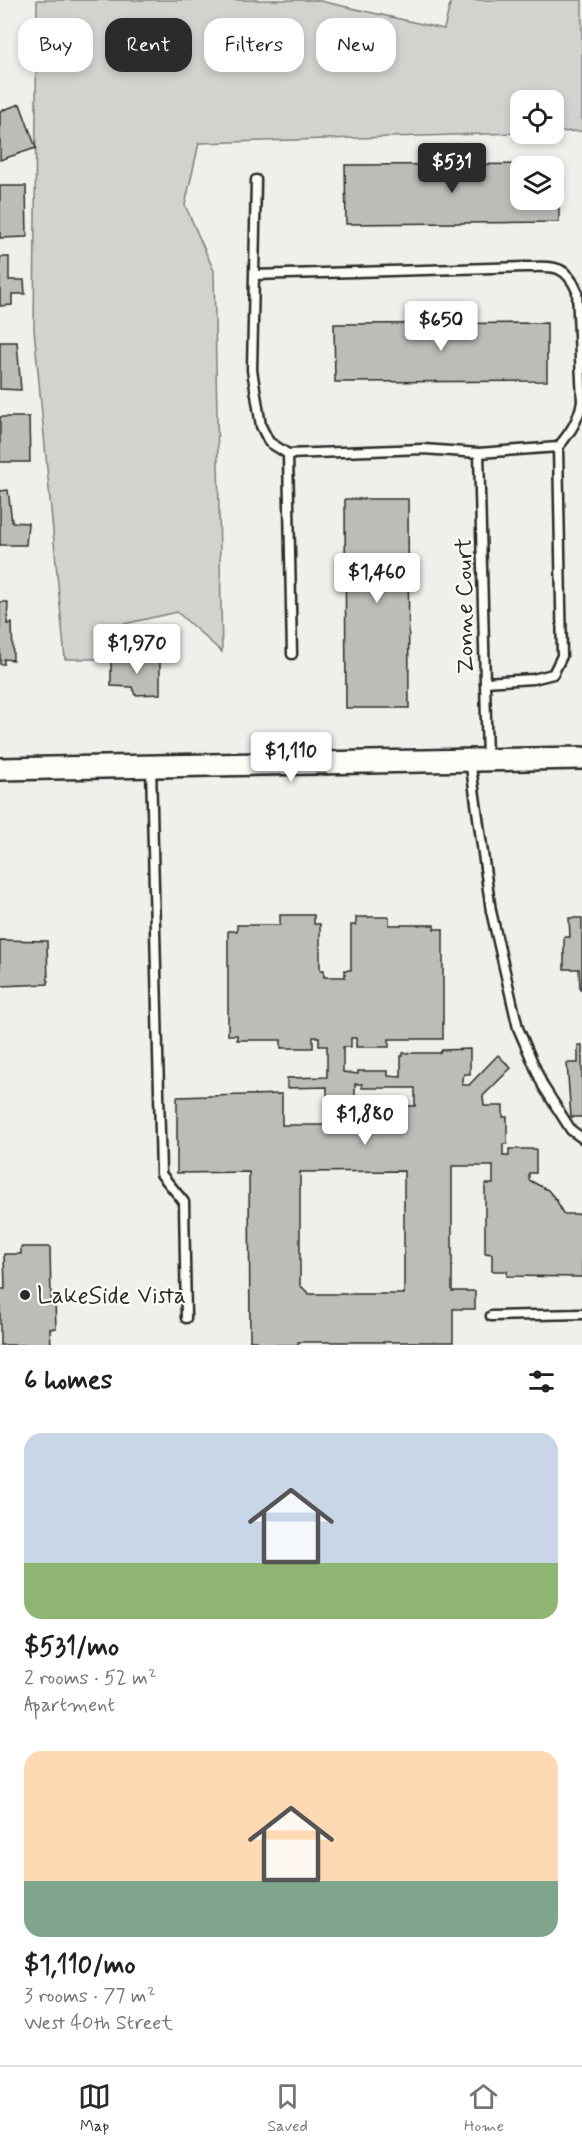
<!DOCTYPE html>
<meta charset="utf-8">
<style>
body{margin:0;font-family:Mynerve,sans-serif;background:#f2f2f2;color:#202124;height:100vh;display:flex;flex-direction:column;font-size:22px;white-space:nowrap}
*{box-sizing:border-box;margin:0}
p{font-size:20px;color:#757577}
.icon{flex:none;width:33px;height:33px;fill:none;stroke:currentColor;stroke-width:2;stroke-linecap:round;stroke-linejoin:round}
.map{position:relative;height:1345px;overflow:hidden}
.drawer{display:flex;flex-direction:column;background:#fff;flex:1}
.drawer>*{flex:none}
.guide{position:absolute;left:18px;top:18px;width:546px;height:54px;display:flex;gap:12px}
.buttons{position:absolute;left:510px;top:90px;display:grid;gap:12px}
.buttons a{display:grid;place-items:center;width:54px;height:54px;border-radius:12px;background:#fff;box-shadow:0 3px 9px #0003;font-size:30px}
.price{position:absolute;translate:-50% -51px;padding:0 14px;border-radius:6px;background:#fff;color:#222;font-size:20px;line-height:39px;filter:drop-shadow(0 2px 3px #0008)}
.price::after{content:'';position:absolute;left:50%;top:36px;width:18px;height:14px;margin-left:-9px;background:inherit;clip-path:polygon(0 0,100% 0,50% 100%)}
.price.current{background:#2b2b2b;color:#fff}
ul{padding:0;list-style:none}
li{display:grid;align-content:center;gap:12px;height:318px;padding:0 24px}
li span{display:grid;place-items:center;height:186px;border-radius:18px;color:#555}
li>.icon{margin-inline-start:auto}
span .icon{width:108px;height:108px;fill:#fffc;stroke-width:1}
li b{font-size:26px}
h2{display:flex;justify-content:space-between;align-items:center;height:72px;padding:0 24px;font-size:26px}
.tag{padding:0 21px;border-radius:18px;background:#fff;box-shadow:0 3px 9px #0003;font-size:21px;line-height:54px}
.tag.current{background:#2b2b2b;color:#fff}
.tab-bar{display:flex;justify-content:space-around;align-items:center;height:84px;border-top:2px solid #e0e0e0;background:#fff;font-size:16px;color:#757577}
.tab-bar a{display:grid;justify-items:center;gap:3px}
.tab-bar .current{color:#2b2b2b}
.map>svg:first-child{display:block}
.green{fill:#d3d2cf;stroke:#7f7e7d;stroke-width:1.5}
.building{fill:#bdbcb8;stroke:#2b2b2b;stroke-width:1.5;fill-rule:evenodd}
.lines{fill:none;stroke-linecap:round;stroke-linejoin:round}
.service-casing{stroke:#2b2b2b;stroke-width:13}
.tertiary-casing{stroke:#2b2b2b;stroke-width:26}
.service{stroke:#fdfcf7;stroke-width:8}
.tertiary{stroke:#fdfcf7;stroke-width:21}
.poi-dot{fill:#2b2b2b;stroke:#fdfcf7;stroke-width:2}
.labels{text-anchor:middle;stroke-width:4.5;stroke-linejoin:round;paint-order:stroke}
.street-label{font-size:24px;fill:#2b2b2b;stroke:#fdfcf7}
.poi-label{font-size:24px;fill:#2b2b2b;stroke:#fdfcf7;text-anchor:start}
</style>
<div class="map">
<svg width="582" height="1345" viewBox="0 0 582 1345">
<rect width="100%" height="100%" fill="#f0efeb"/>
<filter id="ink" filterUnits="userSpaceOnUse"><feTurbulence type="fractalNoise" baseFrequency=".0167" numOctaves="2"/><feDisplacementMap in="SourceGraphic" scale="12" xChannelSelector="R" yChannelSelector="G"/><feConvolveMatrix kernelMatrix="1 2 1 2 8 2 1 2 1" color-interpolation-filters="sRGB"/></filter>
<g filter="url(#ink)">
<polygon class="green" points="37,0 316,0 444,29 451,0 582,0 582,131 554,132 554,100 520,100 520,133 199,143 185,205 214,271 222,652 177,612 124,624 114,659 65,659 34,329"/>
<g class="building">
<polygon points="20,104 36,148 0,160 0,111"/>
<path d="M559 164V222L346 224 345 165ZM520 166H554V200H520Z"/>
<polygon points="0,186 26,186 27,237 0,238"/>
<polygon points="0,257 9,257 9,280 24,280 25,294 12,294 12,305 0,306"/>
<polygon points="547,323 547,381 335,382 334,324"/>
<polygon points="0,342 17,342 21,390 0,389"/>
<polygon points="0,417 29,417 30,462 0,462"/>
<polygon points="8,490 12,522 28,523 26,545 0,545 0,491"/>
<polygon points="345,499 408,499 409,708 346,708"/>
<polygon points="0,602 8,602 7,624 12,623 13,660 4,659 4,664 0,664"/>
<polygon points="160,658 160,694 135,695 132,687 111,686 111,661"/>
<path d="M280 915H314V924H320V970H324V977H345V970H351V925H356V917H389V925H434V929H443V1039H389V1047H356V1038H351V1047H343V1072L358 1074V1071H388V1076L401 1077V1056H403V1053H440L442 1050 470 1049V1074H465L462 1078V1085H469L498 1055 511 1068 483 1096 484 1106H503V1117H507V1144H503V1156H509V1149H536V1173H529V1180L548 1190 557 1201 563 1214H582V1277L507 1276V1271H492V1254L485 1253V1184H493V1166H452V1291H475V1309H453V1342H298V1345H256V1341H250L249 1172 177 1173V1097L282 1094V1125H336V1098H327V1087L287 1088V1078L327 1077V1046H319V1037H313V1048H281V1040H237V1035H228V931H237V925H280ZM355 1084H362V1088H415V1106H403V1123L355 1124ZM404 1171V1294H309L300 1285V1172Z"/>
<polygon points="569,918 582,918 582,989 580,989 579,969 564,969 564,937 570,937"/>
<polygon points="0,940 47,941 48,984 0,986"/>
<polygon points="578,1045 582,1045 582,1117 571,1117 567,1063 578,1063"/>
<polygon points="21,1247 50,1247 51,1302 55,1302 56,1328 50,1329 51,1345 0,1345 0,1289 5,1289 4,1254 21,1254"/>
</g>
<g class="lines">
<defs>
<g id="service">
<path d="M254 275 525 267C552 267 565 263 577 291L582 402C578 421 570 433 558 447L479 453 423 449 288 454 269 442 261 426 252 370 256 180"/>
<polyline points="479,453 487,759"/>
<polyline points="288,454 292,654"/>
<polyline points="485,682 533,679 553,674 562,656 558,447"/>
<polyline points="470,760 491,911 518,1028 543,1086 571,1130 582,1138"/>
<polyline points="151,766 161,1174 184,1202 186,1318"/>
<polyline points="491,1316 582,1314"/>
</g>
<polyline id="tertiary" points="0,769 582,758"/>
</defs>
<use href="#service" class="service-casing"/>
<use href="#tertiary" class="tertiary-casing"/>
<use href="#service" class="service"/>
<use href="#tertiary" class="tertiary"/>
</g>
</g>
<circle class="poi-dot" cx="25" cy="1295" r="6"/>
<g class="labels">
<g class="street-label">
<text transform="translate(464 606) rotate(-91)" y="8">Zonne Court</text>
</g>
<g class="poi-label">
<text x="37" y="1303">LakeSide Vista</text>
</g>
</g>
</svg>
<div class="buttons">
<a><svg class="icon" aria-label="locate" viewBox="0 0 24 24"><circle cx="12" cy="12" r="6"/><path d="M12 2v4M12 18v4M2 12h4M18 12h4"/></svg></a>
<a><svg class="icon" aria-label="layers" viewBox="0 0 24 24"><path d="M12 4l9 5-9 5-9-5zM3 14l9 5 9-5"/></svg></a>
</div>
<b class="price current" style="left:452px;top:194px">$531</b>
<b class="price" style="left:441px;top:352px">$650</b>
<b class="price" style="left:377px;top:604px">$1,460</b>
<b class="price" style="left:137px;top:675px">$1,970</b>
<b class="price" style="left:291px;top:783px">$1,110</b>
<b class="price" style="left:365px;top:1146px">$1,880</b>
<div class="guide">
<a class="tag">Buy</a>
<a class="tag current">Rent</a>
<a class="tag">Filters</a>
<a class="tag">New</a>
</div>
</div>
<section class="drawer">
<h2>6 homes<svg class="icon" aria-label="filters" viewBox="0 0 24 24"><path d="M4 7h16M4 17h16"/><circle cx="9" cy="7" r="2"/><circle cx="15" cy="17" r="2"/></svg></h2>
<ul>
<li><span style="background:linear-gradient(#c9d6e8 70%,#8fb573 0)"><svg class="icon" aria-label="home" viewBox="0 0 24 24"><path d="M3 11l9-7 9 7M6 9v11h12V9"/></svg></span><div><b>$531/mo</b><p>2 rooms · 52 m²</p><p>Apartment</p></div></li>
<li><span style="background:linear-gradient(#ffd9b3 70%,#7fa58c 0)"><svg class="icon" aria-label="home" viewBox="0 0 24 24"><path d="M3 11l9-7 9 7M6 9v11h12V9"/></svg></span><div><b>$1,110/mo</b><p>3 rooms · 77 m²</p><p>West 40th Street</p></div></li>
</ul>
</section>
<nav class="tab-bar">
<a class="current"><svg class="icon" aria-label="map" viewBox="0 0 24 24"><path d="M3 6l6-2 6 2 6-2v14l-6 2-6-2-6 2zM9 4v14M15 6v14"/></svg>Map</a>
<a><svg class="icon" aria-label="saved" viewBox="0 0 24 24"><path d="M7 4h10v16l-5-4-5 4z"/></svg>Saved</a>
<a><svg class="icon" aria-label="home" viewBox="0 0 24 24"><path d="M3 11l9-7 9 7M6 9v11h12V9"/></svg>Home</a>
</nav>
